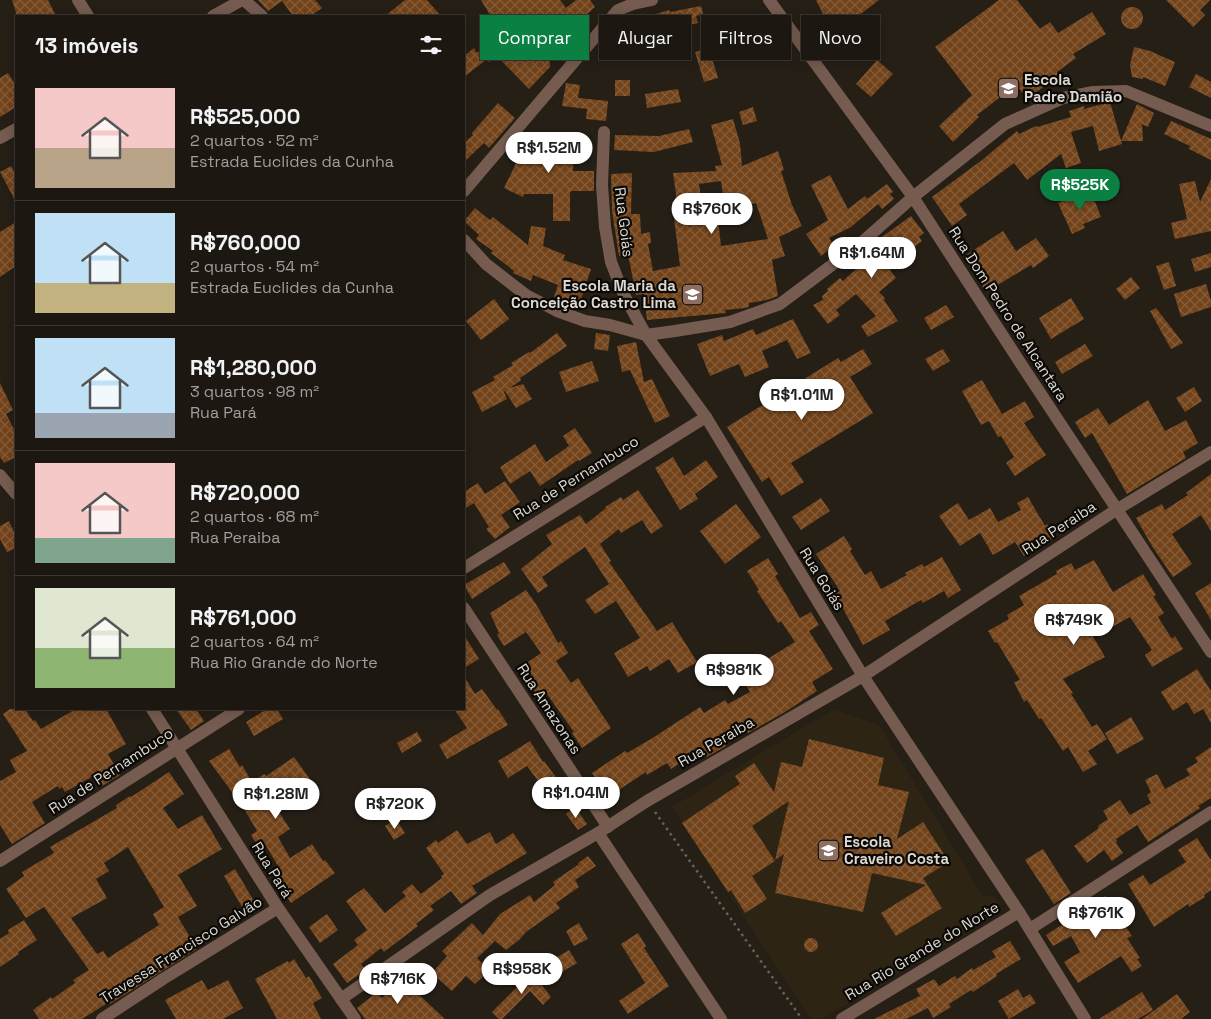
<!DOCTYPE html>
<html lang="pt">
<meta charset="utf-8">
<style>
body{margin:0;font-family:"Space Grotesk",sans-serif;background:#252019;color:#f1f3f6;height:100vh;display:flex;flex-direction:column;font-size:19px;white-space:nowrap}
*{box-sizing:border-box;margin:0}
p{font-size:16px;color:#a09f9f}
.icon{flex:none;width:28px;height:28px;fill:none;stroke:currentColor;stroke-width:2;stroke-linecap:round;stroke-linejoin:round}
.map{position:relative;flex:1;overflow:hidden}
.drawer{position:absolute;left:15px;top:15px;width:450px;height:695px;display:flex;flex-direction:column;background:#1c1710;border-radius:0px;box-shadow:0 2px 12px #0003,0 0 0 1px #3a3630}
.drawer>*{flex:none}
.top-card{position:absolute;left:480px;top:15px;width:475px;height:45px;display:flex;gap:10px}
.price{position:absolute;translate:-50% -42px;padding:0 11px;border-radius:18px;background:#fff;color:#222;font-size:16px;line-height:32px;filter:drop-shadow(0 1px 2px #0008)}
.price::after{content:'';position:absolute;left:50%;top:30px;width:15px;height:11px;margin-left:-8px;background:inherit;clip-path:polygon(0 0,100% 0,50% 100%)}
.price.current{background:#0b8043;color:#fff}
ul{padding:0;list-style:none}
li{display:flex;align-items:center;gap:15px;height:125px;padding:0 20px}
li+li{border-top:1px solid #3a3630}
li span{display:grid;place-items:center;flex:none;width:140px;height:100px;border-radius:0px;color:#555}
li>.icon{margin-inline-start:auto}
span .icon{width:60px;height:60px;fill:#fffc;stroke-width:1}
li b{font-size:21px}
h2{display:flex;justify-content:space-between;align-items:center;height:60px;padding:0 20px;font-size:21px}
.tag{padding:0 18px;border-radius:0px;background:#1c1710;box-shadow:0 2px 12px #0003,0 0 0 1px #3a3630;font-size:18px;line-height:45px}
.tag.current{background:#0b8043;color:#fff}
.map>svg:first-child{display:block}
.built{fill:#2d2414}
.building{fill:url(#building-cross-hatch);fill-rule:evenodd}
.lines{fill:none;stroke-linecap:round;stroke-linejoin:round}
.path{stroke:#68625a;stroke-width:2.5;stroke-dasharray:2.5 4;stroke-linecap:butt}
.minor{stroke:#765c50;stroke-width:12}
.labels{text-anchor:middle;stroke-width:4.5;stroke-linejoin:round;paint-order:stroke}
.poi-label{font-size:15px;font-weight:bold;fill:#ddd8d2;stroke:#0c0a06;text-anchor:start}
.street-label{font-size:15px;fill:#ddd8d2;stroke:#0c0a06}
</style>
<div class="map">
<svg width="1211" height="1019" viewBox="0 0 1211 1019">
<defs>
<pattern id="building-cross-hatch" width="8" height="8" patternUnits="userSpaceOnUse" patternTransform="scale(1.25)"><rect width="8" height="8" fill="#73431a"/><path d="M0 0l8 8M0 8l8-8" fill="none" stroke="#865d3a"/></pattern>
</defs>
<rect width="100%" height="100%" fill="#251f16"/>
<polygon class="built" points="834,709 879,725 983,896 994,896 1002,909 822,1019 811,1019 672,807"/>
<g class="building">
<polygon points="12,0 48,0 56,16 17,16"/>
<polygon points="258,0 315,0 322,8 311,16 293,16 282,1 268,11"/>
<polygon points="405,0 427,0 441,16 385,16"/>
<polygon points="481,0 560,0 566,8 576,0 590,0 595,7 580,20 586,27 582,31 583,34 578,38 557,16 549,22 547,20 523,37 550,62 550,67 529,89 497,56 489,62 487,59 464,77 464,56 474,48 477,53 505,31 493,14 490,15"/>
<polygon points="816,0 879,0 862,13 830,28"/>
<polygon points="999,0 1017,0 1040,29 1050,22 1058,33 1092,12 1106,34 1073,54 1076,58 1057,72 1059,74 1028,99 1016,85 977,115 979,117 953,142 939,126 972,95 935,47"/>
<polygon points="1166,0 1210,0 1200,10 1205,15 1193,27"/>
<polygon points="701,6 703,14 696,16 698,23 680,27 678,21 661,27 656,14 669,10 670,12"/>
<circle cx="1132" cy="18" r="11"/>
<polygon points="1134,47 1150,51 1175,62 1165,86 1143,77 1143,79 1132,77 1130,65"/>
<polygon points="709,48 718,78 704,82 695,52"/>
<polygon points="877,60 893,74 871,97 856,84"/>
<polygon points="8,73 16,86 16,107 0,117 0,78"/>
<polygon points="1196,74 1211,82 1211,98 1189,87"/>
<rect x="615" y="80" width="15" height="16"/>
<polygon points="566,83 580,85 578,98 608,101 606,121 586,119 587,109 562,106"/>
<polygon points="678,89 681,102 647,108 645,94"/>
<polygon points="1110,102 1122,144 1099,151 1093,126 1071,132 1081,163 1066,168 1061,154 1027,180 1014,163 959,204 967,215 952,226 932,197 982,160 1017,131 1019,134 1036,126 1037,127 1071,117 1069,111 1084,106 1084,109"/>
<polygon points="498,103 515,118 489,148 484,143 464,162 464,143 473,135 472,133"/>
<polygon points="1137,104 1154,113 1148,127 1142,124 1143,141 1121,141"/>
<polygon points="753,107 757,121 743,125 739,112"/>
<path d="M733 119 740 143 742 166 778 151 784 170 781 171 792 205 802 226 779 237 785 256 772 260 778 296 767 300 749 303V307L745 308 725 310 726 313 647 320 644 294 636 295 628 254 619 256 612 211 611 174 632 173 631 214H640L641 234 650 232 651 243 648 244 653 271 680 266 672 202 677 201 673 173 716 171 715 166 722 165 711 125ZM721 181 725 209 756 203 768 239 721 246 718 219 704 220 699 184Z"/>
<polygon points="1171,121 1211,139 1211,160 1189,149 1190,146 1164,134"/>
<polygon points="689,129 693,142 654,152 614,150 615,135 659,136"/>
<polygon points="531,132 548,140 574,141 573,171 594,171 594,191 571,191 570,193 570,221 553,221 553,194 524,194 523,197 504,188"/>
<polygon points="11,166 16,175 16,202 0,172"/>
<polygon points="830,175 848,209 865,196 867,199 887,184 893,192 890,194 894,199 882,209 878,204 851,227 829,238 834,246 821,256 806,234 828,220 811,185"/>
<polygon points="1211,179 1211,231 1175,239 1171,223 1187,219 1179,184 1195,181 1200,202"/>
<polygon points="1090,189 1101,217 1083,224 1085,228 1072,234 1058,203"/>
<polygon points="475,208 490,220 493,217 528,245 531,226 546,228 543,246 565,255 563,260 591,269 579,305 554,297 558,285 533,275 531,281 513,273 514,271 491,253 493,251 476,239 479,235 464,221"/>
<polygon points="911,216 924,233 919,237 922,241 910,250 908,247 906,248 905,246 884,262 896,278 879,292 885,298 884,300 898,321 868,337 861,326 876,316 856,294 836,310 840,315 828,324 813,305 823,300 822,296 828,291 827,289 840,278 843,281 866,260 864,258 875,250 871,245"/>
<polygon points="16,222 16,266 0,277 0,232"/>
<polygon points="1003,231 1016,251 1036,238 1049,256 1033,268 1031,265 986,292 974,272 963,257"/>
<polygon points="1211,253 1211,267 1195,272 1191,259"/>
<polygon points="1169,262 1176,286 1164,290 1156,266"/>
<polygon points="1131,277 1140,288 1125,300 1116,289"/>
<polygon points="1206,284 1211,301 1211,307 1181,317 1174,294"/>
<polygon points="1071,298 1084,319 1051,339 1039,318"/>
<polygon points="494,299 509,319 481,340 466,321"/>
<polygon points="946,305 954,317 931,330 924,318"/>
<polygon points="1156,308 1183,343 1171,349 1150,311"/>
<polygon points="793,319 811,353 797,359 787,340 762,351 769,367 745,377 739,364 710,376 697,344 722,335 724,341 753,329 756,335"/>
<polygon points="557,333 567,346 520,378 521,380 510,388 523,384 532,399 516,408 505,391 504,392 507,399 482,412 472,392 495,380 493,377 513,365 511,363 529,352 530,353"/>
<polygon points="596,333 610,335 608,351 594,349"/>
<polygon points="636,342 644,382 652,379 670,416 655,423 630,370 622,372 617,346"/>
<polygon points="1085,344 1093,356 1062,374 1055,362"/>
<polygon points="863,349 872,364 850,377 873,413 791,463 804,482 781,496 769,477 762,482 727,427 838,358 841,362"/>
<polygon points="943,349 950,361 933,371 925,359"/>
<polygon points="592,361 599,381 566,392 559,372"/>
<polygon points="982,380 1002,414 1025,401 1034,417 1024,423 1046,455 1015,476 1006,463 1014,457 1001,436 998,437 989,421 981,425 962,391"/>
<polygon points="0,383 13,410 6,414 16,433 16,457 4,463 0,457"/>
<polygon points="1194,387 1202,401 1185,412 1176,398"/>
<polygon points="1148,400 1165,431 1186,420 1198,443 1183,452 1186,458 1127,494 1092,433 1085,438 1075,422 1098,408 1109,425"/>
<polygon points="575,428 592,453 579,461 578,460 540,486 530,471 510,484 500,467 535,444 546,462 569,446 563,436"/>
<polygon points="673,457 684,476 706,460 718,477 695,494 698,499 680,510 655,468"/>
<polygon points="1211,474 1211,531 1201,515 1172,534 1192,564 1173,577 1152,546 1136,518 1162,504 1165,510 1188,495 1186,493"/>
<polygon points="505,481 520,502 501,515 510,527 495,539 486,529 489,527 474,503 464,509 464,492 478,483 485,494"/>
<polygon points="638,490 663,526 651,534 642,520 621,533 619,529 600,544 611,561 609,562 657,631 672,622 697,662 678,673 669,659 650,671 647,666 628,677 614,653 640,638 616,601 595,614 585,600 609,584 585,547 542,577 548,586 538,593 521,569 552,544 546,535 580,515 586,524 606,508 605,507 621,497 623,500"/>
<polygon points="1028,497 1045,526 1047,524 1055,537 1024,556 1015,542 993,555 980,533 960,546 939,516 958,503 969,520 990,508 998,522 1021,510 1017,503"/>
<polygon points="821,498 830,511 801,530 792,517"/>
<polygon points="736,504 761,537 725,564 700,531"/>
<polygon points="9,521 16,536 16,548 7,552 0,539 0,526"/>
<polygon points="844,536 852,549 850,551 865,575 871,571 881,589 907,575 905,573 922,564 924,567 942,557 961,590 948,598 944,591 923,603 921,600 885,621 890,630 863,645 835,594 840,591 816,554"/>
<polygon points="768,558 778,574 775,576 800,618 811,612 819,625 809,631 833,669 812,682 817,691 785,712 748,733 742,722 719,736 726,746 707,757 702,748 671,769 667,763 647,775 646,772 608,797 592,773 625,751 627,753 651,739 700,707 704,713 725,700 728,704 750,692 744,681 762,669 759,664 795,642 781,621 778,623 757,591 759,590 747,571"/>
<polygon points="1094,560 1113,592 1143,574 1156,595 1153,596 1164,613 1158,617 1172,639 1175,636 1183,649 1152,667 1145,655 1152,650 1130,617 1112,627 1100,606 1081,616 1105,657 1063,679 1073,693 1071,694 1092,727 1097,724 1107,739 1088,751 1097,764 1083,772 1068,747 1063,751 1041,718 1039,719 1027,700 1024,702 1014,682 1020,680 997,642 995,643 988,631 1009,619 1007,615 1024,605 1019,596 1057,574 1056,571 1071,563 1075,570"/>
<polygon points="504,562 511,573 472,599 464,585"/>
<polygon points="1211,583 1211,620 1195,593"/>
<polygon points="526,590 536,604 558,643 561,641 568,653 556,661 571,683 578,678 611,728 582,748 572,733 574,732 547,694 539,699 518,669 541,653 526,632 504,646 497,635 499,633 490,613"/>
<polygon points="464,635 479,659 464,668"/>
<polygon points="1197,669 1211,691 1211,723 1203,709 1194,714 1187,702 1173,711 1161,692"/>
<polygon points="464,676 475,694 482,689 497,710 498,709 508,725 447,759 439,745 467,728 454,709 464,709"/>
<polygon points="10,709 25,709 33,721 35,720 41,729 76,709 106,709 126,744 108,754 120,775 102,786 95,775 65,792 62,787 59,789 58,786 32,802 45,823 12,844 0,825 0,781 16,772 10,760 27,751 3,714"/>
<polygon points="176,709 196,709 204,721 191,730"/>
<polygon points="267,709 277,709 283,719 254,736 246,722"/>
<polygon points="1131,717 1144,739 1117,754 1105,733"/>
<polygon points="417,732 422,741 402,753 397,743"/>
<polygon points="809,739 884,758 878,785 909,792 897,839 923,822 949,862 923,878 942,908 896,936 881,913 926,885 872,873 863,912 775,893 784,854 775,860 789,801 752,826 775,861 752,876 767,899 745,913 731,890 728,892 682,823 740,784 735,776 754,763 774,792 781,762 802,767"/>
<polygon points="530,741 543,762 544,761 563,787 550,797 527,766 508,778 498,761"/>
<polygon points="1211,747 1211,798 1198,806 1200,808 1148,842 1137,825 1116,839 1117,841 1116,843 1123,853 1112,861 1104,850 1087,863 1074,846 1099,828 1098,826 1108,819 1103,811 1120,800 1130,815 1151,803 1147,795 1151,792 1145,780 1157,774 1165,789 1190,775 1186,769 1198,762 1195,758"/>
<polygon points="229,749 240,767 242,765 252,782 264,774 266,776 294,757 317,789 300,801 298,797 277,809 290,829 278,837 290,858 312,844 323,861 325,860 335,873 291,903 270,871 278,866 265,844 259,848 251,835 257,831 243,807 209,761"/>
<path d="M169 772 184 794 163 808 178 829 202 815 222 849 178 875 197 906 178 917 197 949 110 1004 109 1002 82 1019H39L33 1010 51 997 52 999 75 983 73 980 89 970 44 907 26 918 6 889 24 876 22 872 54 853 50 847 117 808 116 805 130 796 131 797ZM128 847 164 907 153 914 159 925 108 958 103 951 97 954 71 918 107 898 96 879 109 871 104 863Z"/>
<polygon points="575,807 587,824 578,830 566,814"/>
<polygon points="396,819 405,833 394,840 385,826"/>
<polygon points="457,830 467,844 490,832 496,844 513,833 527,853 472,886 477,893 461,904 451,891 430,906 434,910 416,924 418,926 384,952 381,948 361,964 366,970 347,983 333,964 358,945 354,940 367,930 346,901 364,888 385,913 406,896 402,892 412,884 421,894 442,878 441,876 444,874 426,848 436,840 438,843"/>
<polygon points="1197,838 1211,860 1211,890 1204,895 1205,897 1189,907 1188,904 1154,927 1128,884 1143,875 1150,885 1186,862 1178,850"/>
<polygon points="1043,849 1071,893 1054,904 1025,860"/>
<polygon points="588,856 596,866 575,880 579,887 556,903 560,908 526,932 519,940 506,950 495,941 477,958 489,971 475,984 466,976 452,991 432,973 447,956 442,951 472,923 483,935 500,914 530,895 534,902 555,885 553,882 579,864 578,863"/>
<polygon points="235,869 258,908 246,914 224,876"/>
<polygon points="1105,896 1132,936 1127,938 1140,958 1137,959 1142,966 1132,972 1121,956 1078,983 1064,962 1080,952 1071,936 1053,946 1046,935 1066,922 1063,917 1080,906 1083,910"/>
<polygon points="327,914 338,930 320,943 309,927"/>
<polygon points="24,920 37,940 18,952 19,954 0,967 0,939 9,933 8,930"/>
<polygon points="579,923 588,939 574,946 566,931"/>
<polygon points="638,933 646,946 644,948 669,986 628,1014 619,1001 645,983 621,944"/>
<circle cx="811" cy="945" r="7"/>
<polygon points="1010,941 1021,959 996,974 997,976 973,992 971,990 949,1004 951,1007 933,1018 928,1008 906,1019 874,1019 920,996 916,989 934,979 939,986 955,976 957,979 972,968 973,970 996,957 992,951"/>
<polygon points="569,950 577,963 562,972 554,959"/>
<polygon points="294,959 306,978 309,976 322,998 313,1003 321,1019 277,1019 255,979 288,961 289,963"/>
<polygon points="532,972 551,997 543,1005 530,991 502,1019 499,1019 492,1012 517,987 516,985"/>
<polygon points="401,978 431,1006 445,1019 365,1019 357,1008 377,992 382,998"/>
<polygon points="202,980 208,990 228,980 243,1008 223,1019 176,1019 165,1000"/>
<polygon points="1018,989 1023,998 1030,994 1036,1003 1009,1019 998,1001"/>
<polygon points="1142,992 1153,1010 1138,1019 1099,1019"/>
<polygon points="1177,994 1190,1012 1181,1019 1142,1019"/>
</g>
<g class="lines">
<polyline class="path" points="655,812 802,1019"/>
<g class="minor">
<polyline points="78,0 88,16"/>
<polyline points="244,0 262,16"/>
<polyline points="769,0 913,197 1023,367 1211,652"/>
<polyline points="213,16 242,0"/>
<polyline points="604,132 602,185 605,227 611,262 624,295 646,335 706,417 863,676 1019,912 1085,1019"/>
<polyline points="0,138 16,129"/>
<polyline points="464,191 618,10 633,4 652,0"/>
<polyline points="464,240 486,264 526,295 557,311 585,321 610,325 646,335 675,331 730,322 780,304 860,244 913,197 1005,124 1063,98 1093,92 1126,91 1211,126"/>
<polyline points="0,475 16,494"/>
<polyline points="464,568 706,417"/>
<polyline points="464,608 608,827"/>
<polyline points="152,709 278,908 355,1019"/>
<polyline points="598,833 721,1019"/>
<polyline points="0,861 239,709"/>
<polyline points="1030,929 1211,812"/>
<polyline points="341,999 490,895 598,833 647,801 863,676 1116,510 1211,452"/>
<polyline points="102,1019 163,979 278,908"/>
<polyline points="842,1019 1019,912"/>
</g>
</g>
<defs>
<symbol id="school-square" viewBox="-11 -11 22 22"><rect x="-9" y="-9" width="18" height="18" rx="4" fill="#8d6e63" stroke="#0c0a06"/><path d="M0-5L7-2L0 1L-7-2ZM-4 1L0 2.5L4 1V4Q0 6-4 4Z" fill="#fff"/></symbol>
</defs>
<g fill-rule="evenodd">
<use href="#school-square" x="996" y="76" width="25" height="25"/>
<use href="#school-square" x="680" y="282" width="25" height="25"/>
<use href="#school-square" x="816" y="838" width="25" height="25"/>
</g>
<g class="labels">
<g class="poi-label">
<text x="1024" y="85">Escola<tspan x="1024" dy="17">Padre Damião</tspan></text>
<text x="676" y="291" text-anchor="end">Escola Maria da<tspan x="676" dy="17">Conceição Castro Lima</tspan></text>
<text x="844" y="847">Escola<tspan x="844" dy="17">Craveiro Costa</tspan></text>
</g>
<g class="street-label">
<text transform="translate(624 222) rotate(83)" y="5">Rua Goiás</text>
<text transform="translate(1008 314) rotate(57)" y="5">Rua Dom Pedro de Alcantara</text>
<text transform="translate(576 478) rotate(-32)" y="5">Rua de Pernambuco</text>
<text transform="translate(1059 528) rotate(-33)" y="5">Rua Peraiba</text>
<text transform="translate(822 579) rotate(58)" y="5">Rua Goiás</text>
<text transform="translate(549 709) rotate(57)" y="5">Rua Amazonas</text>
<text transform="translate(716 742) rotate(-30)" y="5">Rua Peraiba</text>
<text transform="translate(111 771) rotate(-33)" y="5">Rua de Pernambuco</text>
<text transform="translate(272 870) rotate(58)" y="5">Rua Pará</text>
<text transform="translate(181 950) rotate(-32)" y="5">Travessa Francisco Galvão</text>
<text transform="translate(922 951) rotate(-31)" y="5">Rua Rio Grande do Norte</text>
</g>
</g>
</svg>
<b class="price" style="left:549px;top:174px">R$1.52M</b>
<b class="price current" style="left:1080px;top:211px">R$525K</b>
<b class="price" style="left:712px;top:235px">R$760K</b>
<b class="price" style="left:872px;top:279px">R$1.64M</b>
<b class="price" style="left:802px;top:421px">R$1.01M</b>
<b class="price" style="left:1074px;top:646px">R$749K</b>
<b class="price" style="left:734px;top:696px">R$981K</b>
<b class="price" style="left:576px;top:819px">R$1.04M</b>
<b class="price" style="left:276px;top:820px">R$1.28M</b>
<b class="price" style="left:395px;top:830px">R$720K</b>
<b class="price" style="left:1096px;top:939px">R$761K</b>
<b class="price" style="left:522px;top:995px">R$958K</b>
<b class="price" style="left:398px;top:1005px">R$716K</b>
<div class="top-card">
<a class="tag current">Comprar</a>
<a class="tag">Alugar</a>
<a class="tag">Filtros</a>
<a class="tag">Novo</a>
</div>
<section class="drawer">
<h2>13 imóveis<svg class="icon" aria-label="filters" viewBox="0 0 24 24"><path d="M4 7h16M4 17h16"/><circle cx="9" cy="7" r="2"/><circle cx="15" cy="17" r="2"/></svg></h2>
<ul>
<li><span style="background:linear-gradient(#f6c9c9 60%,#b9a48a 0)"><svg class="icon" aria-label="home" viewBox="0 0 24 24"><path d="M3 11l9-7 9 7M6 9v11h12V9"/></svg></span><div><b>R$525,000</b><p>2 quartos · 52 m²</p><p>Estrada Euclides da Cunha</p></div></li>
<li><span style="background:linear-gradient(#bfe0f5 70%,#c2b280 0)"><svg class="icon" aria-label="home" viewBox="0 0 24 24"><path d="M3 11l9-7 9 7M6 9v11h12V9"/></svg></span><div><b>R$760,000</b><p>2 quartos · 54 m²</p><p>Estrada Euclides da Cunha</p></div></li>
<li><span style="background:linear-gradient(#bfe0f5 75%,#9aa5b1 0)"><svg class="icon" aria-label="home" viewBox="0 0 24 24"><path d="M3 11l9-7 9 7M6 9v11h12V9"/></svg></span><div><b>R$1,280,000</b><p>3 quartos · 98 m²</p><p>Rua Pará</p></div></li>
<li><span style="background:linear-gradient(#f6c9c9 75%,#7fa58c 0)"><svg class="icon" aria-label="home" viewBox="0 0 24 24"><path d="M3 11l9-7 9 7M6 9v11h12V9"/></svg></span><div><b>R$720,000</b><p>2 quartos · 68 m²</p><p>Rua Peraiba</p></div></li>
<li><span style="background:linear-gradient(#dfe7d0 60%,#8fb573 0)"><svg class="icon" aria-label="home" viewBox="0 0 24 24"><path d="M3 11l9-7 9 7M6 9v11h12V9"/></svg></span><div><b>R$761,000</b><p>2 quartos · 64 m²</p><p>Rua Rio Grande do Norte</p></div></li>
</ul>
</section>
</div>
